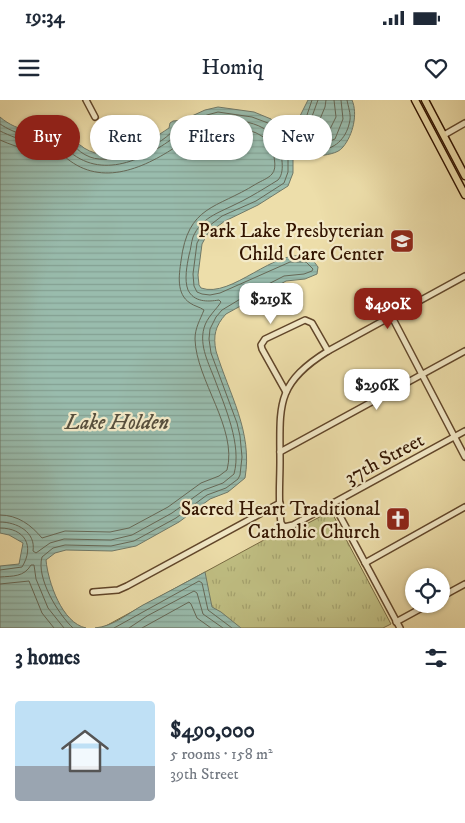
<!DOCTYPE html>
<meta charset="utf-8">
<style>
body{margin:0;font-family:"IM FELL DW Pica",serif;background:#f6f6f7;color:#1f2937;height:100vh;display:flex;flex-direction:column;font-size:19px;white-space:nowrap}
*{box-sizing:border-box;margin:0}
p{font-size:16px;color:#747a83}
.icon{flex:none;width:28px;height:28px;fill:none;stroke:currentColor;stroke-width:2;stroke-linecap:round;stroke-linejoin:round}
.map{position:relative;height:528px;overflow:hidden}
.side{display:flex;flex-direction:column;background:#fff;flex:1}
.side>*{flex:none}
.banner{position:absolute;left:15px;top:15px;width:435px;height:45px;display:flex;gap:10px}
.fabs{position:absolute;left:405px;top:468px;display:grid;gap:10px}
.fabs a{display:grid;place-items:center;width:45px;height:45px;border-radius:50%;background:#fff;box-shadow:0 1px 4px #0004;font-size:25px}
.price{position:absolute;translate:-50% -42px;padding:0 11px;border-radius:10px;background:#fff;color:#222;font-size:16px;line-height:32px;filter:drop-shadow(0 1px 2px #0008)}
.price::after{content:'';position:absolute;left:50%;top:30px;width:15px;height:11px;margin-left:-8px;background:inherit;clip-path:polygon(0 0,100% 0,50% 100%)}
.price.active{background:#8f2418;color:#fff}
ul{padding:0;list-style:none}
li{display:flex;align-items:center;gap:15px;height:125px;padding:0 15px}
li+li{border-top:1px solid #e0e1e3}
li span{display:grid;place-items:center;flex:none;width:140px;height:100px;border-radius:5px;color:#555}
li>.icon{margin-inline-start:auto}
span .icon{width:60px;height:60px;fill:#fffc;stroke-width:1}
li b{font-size:21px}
h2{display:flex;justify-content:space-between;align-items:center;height:60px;padding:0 15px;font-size:21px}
.pill{padding:0 18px;border-radius:22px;background:#fff;box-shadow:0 1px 4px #0004;font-size:18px;line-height:45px}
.pill.active{background:#8f2418;color:#fff}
.status{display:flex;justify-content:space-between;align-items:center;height:35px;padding:0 25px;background:#fff;direction:ltr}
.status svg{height:14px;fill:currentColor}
header{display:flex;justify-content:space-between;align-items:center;height:65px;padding:0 15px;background:#fff;font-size:22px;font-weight:600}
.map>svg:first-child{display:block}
.grass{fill:url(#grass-tufts);stroke:#796a42}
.water{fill:url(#water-rules);stroke:#707968}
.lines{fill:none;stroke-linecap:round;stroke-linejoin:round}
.shore{stroke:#666856;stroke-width:1}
.minor-casing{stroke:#61462a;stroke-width:8}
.major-casing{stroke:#321400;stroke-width:9}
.minor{stroke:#f3eac8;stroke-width:5}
.major{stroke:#eddeaa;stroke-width:6}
.labels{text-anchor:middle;stroke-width:4.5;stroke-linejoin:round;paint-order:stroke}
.poi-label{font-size:20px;fill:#321400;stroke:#f3eac8;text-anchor:end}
.street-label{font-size:20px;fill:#321400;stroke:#f3eac8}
.water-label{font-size:21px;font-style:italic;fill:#564f3d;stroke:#f3eac8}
</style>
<div class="status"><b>19:34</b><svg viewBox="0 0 49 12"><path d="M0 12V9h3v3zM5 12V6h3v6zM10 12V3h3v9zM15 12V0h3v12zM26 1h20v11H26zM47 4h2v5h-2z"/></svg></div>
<header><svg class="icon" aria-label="menu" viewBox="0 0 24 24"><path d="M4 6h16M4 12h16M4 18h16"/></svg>Homiq<svg class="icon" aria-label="heart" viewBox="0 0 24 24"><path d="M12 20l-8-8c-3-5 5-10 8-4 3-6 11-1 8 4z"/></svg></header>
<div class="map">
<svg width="465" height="528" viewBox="0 0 465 528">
<defs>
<pattern id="grass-tufts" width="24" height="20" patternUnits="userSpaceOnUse" patternTransform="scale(1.25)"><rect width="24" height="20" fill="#c0bf83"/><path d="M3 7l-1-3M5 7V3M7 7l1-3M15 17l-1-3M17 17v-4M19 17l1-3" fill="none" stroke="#a5a36f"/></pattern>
<pattern id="water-rules" width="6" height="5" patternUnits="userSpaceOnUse" patternTransform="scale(1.25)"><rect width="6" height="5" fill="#99bcad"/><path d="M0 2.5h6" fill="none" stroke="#84a193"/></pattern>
</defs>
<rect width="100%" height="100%" fill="#eddeaa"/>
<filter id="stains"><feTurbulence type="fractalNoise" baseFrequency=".004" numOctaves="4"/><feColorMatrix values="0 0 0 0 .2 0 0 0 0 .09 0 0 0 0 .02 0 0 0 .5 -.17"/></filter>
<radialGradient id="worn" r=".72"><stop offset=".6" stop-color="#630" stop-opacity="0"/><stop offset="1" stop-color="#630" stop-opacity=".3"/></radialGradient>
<polygon class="grass" points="331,411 391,524 383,528 102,528 275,434 278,439"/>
<g class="water">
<path d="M308 0H352C358 14 353 35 343 47 338 54 325 55 317 56L308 34C299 33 296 36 290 43L293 57V73L288 86 258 105 225 121 208 133 202 144 198 175 199 185 201 188C232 199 275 147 307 157 312 158 315 163 318 167L317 174 305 179 286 181 226 214C215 226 213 236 216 251 229 294 253 332 245 378L228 392 210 399 179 422 136 446 112 451 66 450 55 453 46 460C48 482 62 523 86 528H0V466L19 464 23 443 9 435 0 433V17C17 32 46 38 63 21L66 23C69 29 71 35 75 41 77 44 81 45 84 48 113 66 145 44 169 28L170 23 173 21 183 20 205 10 218 7 254 12 271 19 278 26 284 28 297 27 299 18Z"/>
<path d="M205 472 212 507 221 512 241 528H95C114 526 127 514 143 505 164 494 185 483 205 472Z"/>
</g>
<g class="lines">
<g class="shore">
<path d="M312 0 303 27 312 31 317 46 321 50C337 48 347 37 350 20 351 14 348 6 347 0"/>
<polyline points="318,0 310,22 318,28 323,42 325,43 335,39 343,19 341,0"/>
<polyline points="326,0 325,7 320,19 329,31 336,17 334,0"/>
<path d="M0 24C15 34 35 40 53 35 57 34 60 31 63 30 72 42 75 51 90 57 112 66 166 46 176 26L185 25 207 15 218 12 252 17 268 23 276 31 288 33 290 34 285 42 288 57V72L284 83 256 101 222 116 205 129 197 143 193 174 194 186 197 192 202 194 210 195 220 193 290 162H306L313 169 312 171 304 174 284 176 247 195 222 210 216 217 210 229 209 239 211 253 237 323 240 336 242 357 240 375 238 379 226 388 207 395 176 418 134 441 111 446 65 445 53 448 42 457C36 478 58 514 73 528"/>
<path d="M0 31C21 41 37 46 61 39 64 43 66 48 70 52 105 81 149 57 180 33 183 30 192 28 197 26 204 23 211 19 219 19 231 18 253 22 263 28 269 31 273 36 279 39 279 50 287 70 278 80 274 83 269 85 265 88 255 94 245 100 234 105 218 113 201 118 193 137 191 143 191 149 189 155 187 165 184 180 188 190 194 202 207 202 219 200L221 202C216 210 207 217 204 228 199 246 209 264 215 280 225 307 242 345 234 374L223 383 204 390 172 413 132 435 111 440 64 439 50 443 36 453 33 451C36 432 17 422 0 422"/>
<path d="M0 40C23 50 32 51 57 49 91 87 133 74 171 50 183 41 203 28 218 26 229 26 251 29 260 35 264 37 268 41 271 44 273 52 278 68 272 74 269 78 261 81 256 84 216 109 188 105 181 161 179 175 176 194 190 203 194 206 200 207 204 210 200 220 195 228 195 239 196 280 238 329 227 370L219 376 201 383 168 407 129 428 110 432 65 431 42 438C31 425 18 415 0 415"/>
<path d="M0 428C25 428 35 446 22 467L0 470"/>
<path d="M0 477C13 476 24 477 31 465H34L36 479 48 508 64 528"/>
<polyline points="0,484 29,481 42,513 54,528"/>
<polyline points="114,528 199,481 202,483 208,510 232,528"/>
<polyline points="129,528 147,516 194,491 197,493 203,514 223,528"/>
<polyline points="142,528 189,502 191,504 197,518 211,528"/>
</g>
<defs>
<g id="minor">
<polyline points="86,0 95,17"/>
<polyline points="444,35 465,23"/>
<path d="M465 176 328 251C275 284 280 305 280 362 280 382 278 403 281 423L284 427 293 425 465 331"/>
<polyline points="392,217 465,357"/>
<polyline points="286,292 262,249 261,245 265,239 305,220 312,223 328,251"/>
<polyline points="280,352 465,251"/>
<polyline points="333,403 400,528"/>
<polyline points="365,463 465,407"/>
<polyline points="93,492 118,490 127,486 280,403"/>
<polyline points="441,497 465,484"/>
<polyline points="396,522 429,504"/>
</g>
<g id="major">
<polyline points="415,0 465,95"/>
<polyline points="425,0 465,76"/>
</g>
</defs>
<use href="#minor" class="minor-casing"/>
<use href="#major" class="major-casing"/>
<use href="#minor" class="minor"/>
<use href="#major" class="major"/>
</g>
<defs>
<symbol id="school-square" viewBox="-11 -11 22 22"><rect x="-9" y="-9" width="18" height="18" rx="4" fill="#8f2418" stroke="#f3eac8"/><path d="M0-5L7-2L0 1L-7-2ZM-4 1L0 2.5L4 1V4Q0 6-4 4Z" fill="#fff"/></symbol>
<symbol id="church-square" viewBox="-11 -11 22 22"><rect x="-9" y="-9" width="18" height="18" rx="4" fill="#8f2418" stroke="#f3eac8"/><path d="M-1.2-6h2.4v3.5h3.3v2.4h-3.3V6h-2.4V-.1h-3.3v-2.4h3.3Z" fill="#fff"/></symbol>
</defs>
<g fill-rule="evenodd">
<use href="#school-square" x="388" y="127" width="28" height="28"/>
<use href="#church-square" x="384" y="405" width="28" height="28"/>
</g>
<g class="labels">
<g class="poi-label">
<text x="384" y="137">Park Lake Presbyterian<tspan x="384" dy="23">Child Care Center</tspan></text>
<text x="380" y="415">Sacred Heart Traditional<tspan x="380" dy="23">Catholic Church</tspan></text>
</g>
<g class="street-label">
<text transform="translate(384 358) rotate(-28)" y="7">37th Street</text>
</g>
<g class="water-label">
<text x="117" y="329">Lake Holden</text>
</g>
</g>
<rect width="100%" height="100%" filter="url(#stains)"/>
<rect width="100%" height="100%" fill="url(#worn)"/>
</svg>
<div class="fabs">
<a><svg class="icon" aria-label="locate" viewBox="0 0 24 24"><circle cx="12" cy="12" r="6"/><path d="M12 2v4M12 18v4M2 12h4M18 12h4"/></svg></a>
</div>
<b class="price" style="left:271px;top:225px">$219K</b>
<b class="price active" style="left:388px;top:230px">$490K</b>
<b class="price" style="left:377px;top:311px">$296K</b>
<div class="banner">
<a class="pill active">Buy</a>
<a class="pill">Rent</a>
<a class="pill">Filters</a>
<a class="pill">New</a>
</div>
</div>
<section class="side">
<h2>3 homes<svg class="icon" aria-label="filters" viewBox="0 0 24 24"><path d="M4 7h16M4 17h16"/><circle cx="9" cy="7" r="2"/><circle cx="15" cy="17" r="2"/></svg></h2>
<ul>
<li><span style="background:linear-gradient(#bfe0f5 65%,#9aa5b1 0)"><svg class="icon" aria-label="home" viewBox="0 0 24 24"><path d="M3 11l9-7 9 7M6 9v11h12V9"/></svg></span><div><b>$490,000</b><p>5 rooms · 158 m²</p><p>39th Street</p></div></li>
</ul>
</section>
